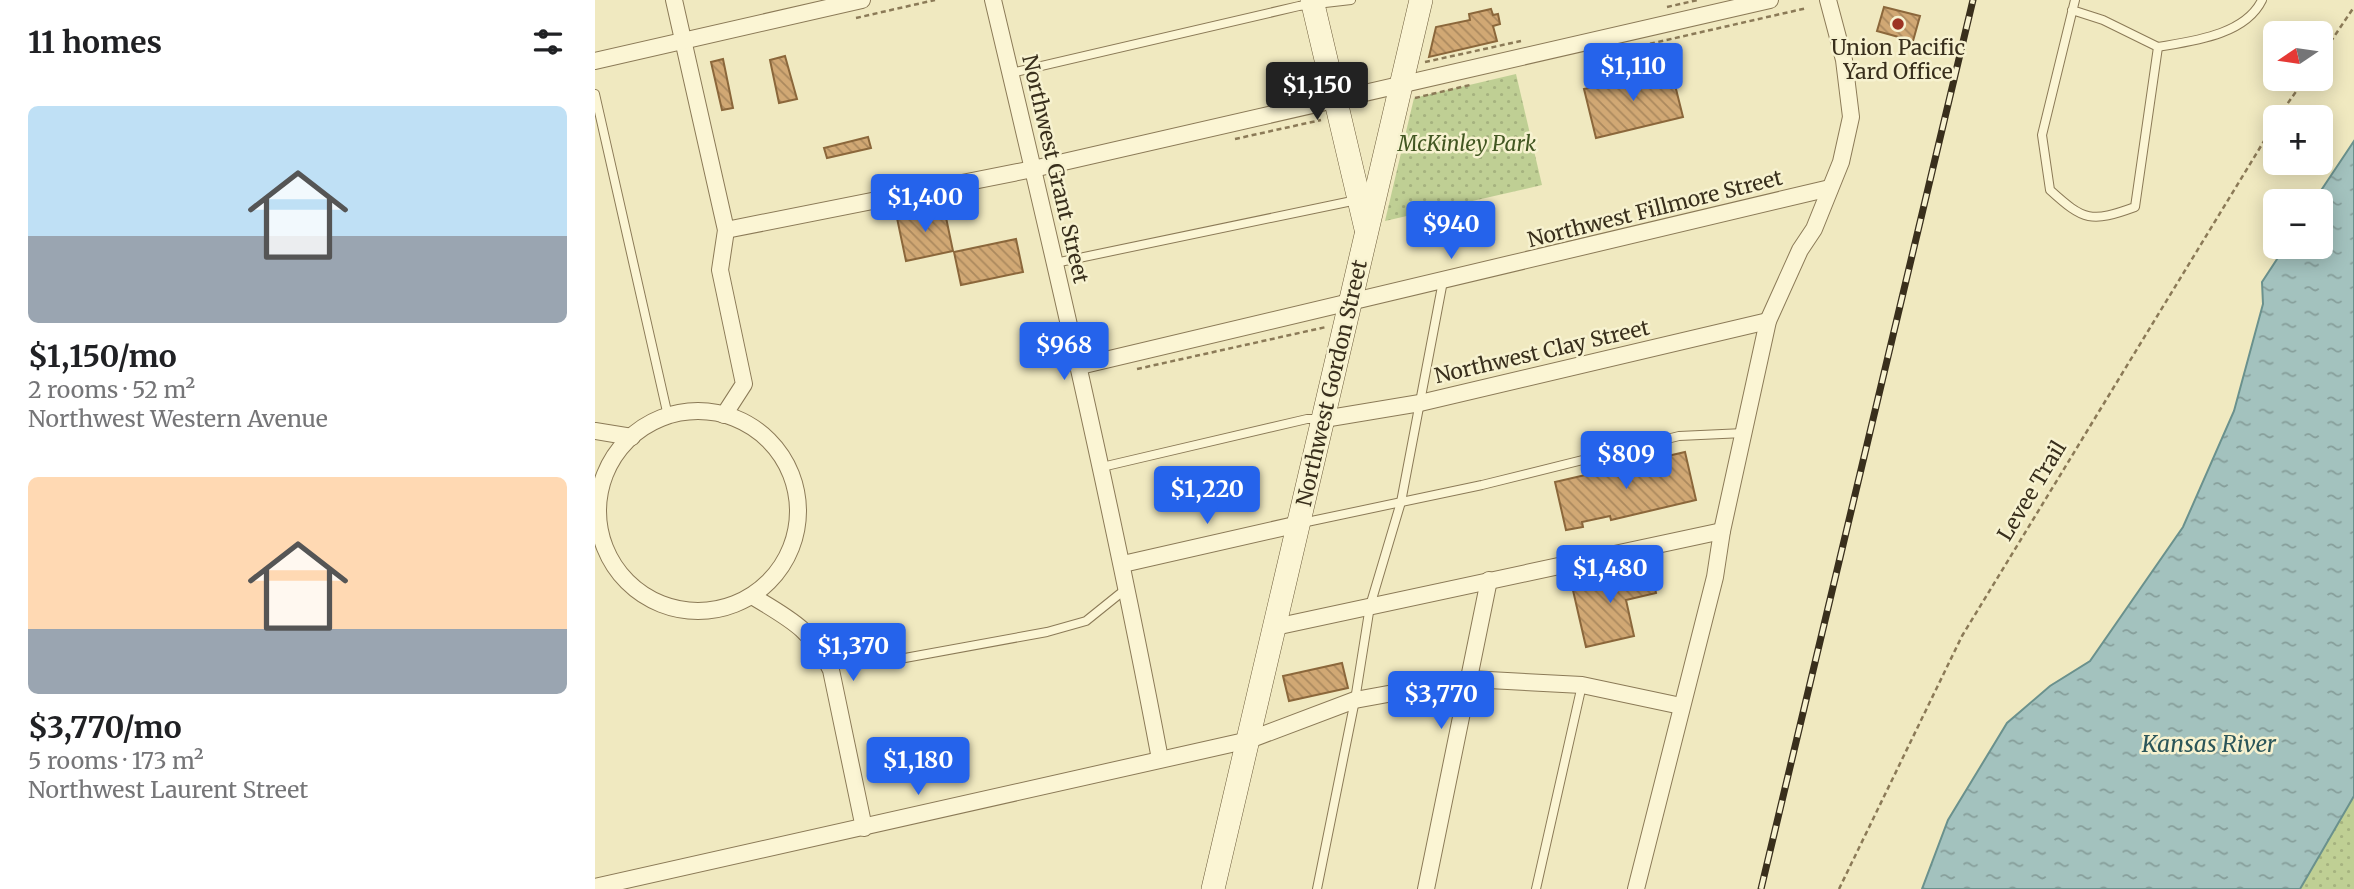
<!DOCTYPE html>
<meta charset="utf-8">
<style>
body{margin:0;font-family:Merriweather,serif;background:#f6f6f6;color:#202124;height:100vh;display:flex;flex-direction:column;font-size:26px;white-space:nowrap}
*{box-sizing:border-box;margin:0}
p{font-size:23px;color:#757577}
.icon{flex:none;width:38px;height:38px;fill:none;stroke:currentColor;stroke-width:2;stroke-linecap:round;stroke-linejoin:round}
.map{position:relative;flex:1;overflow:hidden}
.panel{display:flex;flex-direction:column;background:#fff;width:595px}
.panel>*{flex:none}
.needle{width:46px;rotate:257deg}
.controls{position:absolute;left:1668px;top:21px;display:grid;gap:14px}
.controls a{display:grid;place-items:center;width:70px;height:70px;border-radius:10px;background:#fff;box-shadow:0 4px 18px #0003;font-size:35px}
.price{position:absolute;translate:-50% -60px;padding:0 16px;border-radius:7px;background:#2563eb;color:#fff;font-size:23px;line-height:46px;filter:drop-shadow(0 2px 4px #0008)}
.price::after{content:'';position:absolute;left:50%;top:42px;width:21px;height:16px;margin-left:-10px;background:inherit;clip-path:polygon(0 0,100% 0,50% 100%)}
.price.current{background:#222;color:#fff}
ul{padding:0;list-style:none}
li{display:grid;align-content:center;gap:14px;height:371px;padding:0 28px}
li span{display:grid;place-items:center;height:217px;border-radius:10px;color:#555}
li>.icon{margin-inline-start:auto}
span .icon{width:126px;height:126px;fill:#fffc;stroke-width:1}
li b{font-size:30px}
h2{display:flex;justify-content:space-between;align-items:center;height:84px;padding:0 28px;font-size:30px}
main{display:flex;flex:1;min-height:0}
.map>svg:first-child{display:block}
.park{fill:url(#park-dots)}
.water{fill:url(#water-ripples);stroke:#6a918d;stroke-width:2}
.building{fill:url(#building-back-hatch);stroke:#8b673b;stroke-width:2}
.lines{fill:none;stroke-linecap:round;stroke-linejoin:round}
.service-casing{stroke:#8b7a57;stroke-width:10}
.minor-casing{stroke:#8b7a57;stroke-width:18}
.secondary-casing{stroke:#6c5b3a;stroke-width:24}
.path{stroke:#8b7a57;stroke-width:2.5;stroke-dasharray:5 3.5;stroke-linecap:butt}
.service{stroke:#fbf5d4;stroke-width:8}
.minor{stroke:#fbf5d4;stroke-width:16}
.secondary{stroke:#fbf5d4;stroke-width:23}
.rail-casing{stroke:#392f1c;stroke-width:7}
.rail{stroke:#f7f2d0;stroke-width:4.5;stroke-dasharray:13;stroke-linecap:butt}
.poi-dot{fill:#9d3424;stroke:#f7f2d0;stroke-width:2.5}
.labels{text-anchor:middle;stroke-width:5;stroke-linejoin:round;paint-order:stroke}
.poi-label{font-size:21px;fill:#392f1c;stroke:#f7f2d0}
.park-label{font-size:21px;font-style:italic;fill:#425722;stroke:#f7f2d0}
.street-label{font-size:21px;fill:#392f1c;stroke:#f7f2d0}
.water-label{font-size:23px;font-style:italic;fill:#2b565a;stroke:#f7f2d0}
</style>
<main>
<section class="panel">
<h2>11 homes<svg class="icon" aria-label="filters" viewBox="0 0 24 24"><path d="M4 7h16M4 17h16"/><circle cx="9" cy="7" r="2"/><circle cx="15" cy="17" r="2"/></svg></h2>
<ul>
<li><span style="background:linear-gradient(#bfe0f5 60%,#9aa5b1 0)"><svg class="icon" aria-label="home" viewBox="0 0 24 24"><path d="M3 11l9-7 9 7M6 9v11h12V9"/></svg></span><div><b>$1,150/mo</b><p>2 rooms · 52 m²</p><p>Northwest Western Avenue</p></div></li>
<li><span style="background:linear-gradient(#ffd9b3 70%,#9aa5b1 0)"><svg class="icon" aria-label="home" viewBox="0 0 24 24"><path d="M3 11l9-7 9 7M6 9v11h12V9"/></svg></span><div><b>$3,770/mo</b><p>5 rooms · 173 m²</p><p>Northwest Laurent Street</p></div></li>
</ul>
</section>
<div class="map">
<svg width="1759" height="889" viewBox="0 0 1759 889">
<defs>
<pattern id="park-dots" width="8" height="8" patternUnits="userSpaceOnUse" patternTransform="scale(1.75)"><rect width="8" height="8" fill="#bfcf94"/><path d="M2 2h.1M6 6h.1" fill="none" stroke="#a5b27f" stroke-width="1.8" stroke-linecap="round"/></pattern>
<pattern id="water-ripples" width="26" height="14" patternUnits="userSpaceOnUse" patternTransform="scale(1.75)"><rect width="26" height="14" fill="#a3c2be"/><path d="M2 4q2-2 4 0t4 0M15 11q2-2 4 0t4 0" fill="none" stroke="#869e9a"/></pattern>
<pattern id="building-back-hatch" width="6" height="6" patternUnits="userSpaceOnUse" patternTransform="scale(1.75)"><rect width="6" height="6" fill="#d1a874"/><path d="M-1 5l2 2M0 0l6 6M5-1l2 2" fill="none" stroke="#ab895e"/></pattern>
</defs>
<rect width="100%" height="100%" fill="#f0e9c0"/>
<g class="park">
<polygon points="921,74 947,185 790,221 819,98"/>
<polygon points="1759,796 1759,889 1705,889"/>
</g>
<polygon class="water" points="1759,141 1759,796 1705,889 1327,889 1353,820 1412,723 1455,686 1495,661 1588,527 1639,411 1668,304 1667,282 1690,247 1726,247 1726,201 1719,201"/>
<g class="building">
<polygon points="1289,7 1325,16 1318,41 1282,31"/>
<polygon points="896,9 898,15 903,14 905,24 898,26 902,41 834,57 841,27 875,20 874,14"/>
<polygon points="190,56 202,99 184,103 175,60"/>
<polygon points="128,59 138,108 127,110 116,62"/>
<polygon points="1076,69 1088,117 1001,138 989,89"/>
<polygon points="273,137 276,148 232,158 229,148"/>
<polygon points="349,208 358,251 311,261 302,218"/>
<polygon points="421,239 428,272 366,285 359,252"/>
<polygon points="1090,452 1101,500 1016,520 1015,516 987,522 988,527 971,530 960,482"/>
<polygon points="1056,568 1061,593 1031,600 1039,636 991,647 977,586"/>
<polygon points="747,663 753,688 694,701 688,676"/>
</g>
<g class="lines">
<defs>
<g id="service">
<path d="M1477 10 1508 20 1563 47 1540 207C1496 223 1489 221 1455 190L1447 135 1480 0"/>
<path d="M1563 47C1598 41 1650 35 1667 0"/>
<polyline points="416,73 704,6 756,0"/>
<polyline points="0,94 73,416"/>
<polyline points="460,263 762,200"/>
<polyline points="507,467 712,419 726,419"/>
<polyline points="707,523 887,485 1084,436 1149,433"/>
<polyline points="299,660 452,632 491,621 532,588"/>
<polyline points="722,889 760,700 775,606 806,502 848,281"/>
<polyline points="941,889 987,685"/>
</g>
<g id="minor">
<polyline points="79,0 131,230 125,270 149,384 129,415"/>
<path d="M398 0C458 252 517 504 565 759"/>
<polyline points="0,61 267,0"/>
<polyline points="131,230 438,169 1175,0"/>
<polyline points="485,366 1235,188"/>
<circle cx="103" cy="511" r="100"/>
<polyline points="729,419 825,403 1173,321"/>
<polyline points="0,431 37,437"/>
<polyline points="528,564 704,524"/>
<path d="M157 596C193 618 217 629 236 670L269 828"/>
<polyline points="680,627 1127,531"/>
<polyline points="0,887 654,740 760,700 875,679 987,685 1086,706"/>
<polyline points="831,889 894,580"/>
<polyline points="1041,889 1120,577 1127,531 1173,321 1205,250 1219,229 1246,162 1256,117 1249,60 1233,0"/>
</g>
<g id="secondary">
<polyline points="717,0 771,229"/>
<polyline points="618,889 826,0"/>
</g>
</defs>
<use href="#service" class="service-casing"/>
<use href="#minor" class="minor-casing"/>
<use href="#secondary" class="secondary-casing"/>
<g class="path">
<polyline points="1072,7 1103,0"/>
<polyline points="261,18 340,0"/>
<polyline points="1726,56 1759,7"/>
<polyline points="997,57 1212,8"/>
<polyline points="830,62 926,41"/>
<polyline points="820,98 875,85"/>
<polyline points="1683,117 1710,79"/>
<polyline points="640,139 726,120"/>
<polyline points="542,369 731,327"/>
<polyline points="1244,889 1367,636 1680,123"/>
</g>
<use href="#service" class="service"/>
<use href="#minor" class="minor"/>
<use href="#secondary" class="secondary"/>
<defs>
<polyline id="rail" points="1166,889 1378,0"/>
</defs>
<use href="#rail" class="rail-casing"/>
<use href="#rail" class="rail"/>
</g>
<circle class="poi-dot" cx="1303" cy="24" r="7"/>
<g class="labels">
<g class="poi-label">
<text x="1303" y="55">Union Pacific<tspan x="1303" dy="24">Yard Office</tspan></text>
</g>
<g class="park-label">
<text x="872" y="151">McKinley Park</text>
</g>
<g class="street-label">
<text transform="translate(460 169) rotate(77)" y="7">Northwest Grant Street</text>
<text transform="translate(1060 209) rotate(-14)" y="7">Northwest Fillmore Street</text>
<text transform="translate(947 352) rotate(-13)" y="7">Northwest Clay Street</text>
<text transform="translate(737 383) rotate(-77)" y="7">Northwest Gordon Street</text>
<text transform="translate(1437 491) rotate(-59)" y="7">Levee Trail</text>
</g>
<g class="water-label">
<text x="1614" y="752">Kansas River</text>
</g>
</g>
</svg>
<div class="controls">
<a><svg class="needle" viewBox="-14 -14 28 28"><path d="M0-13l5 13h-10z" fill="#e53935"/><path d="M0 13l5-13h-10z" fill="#757577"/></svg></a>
<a>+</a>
<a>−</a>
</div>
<b class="price" style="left:1038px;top:103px">$1,110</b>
<b class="price current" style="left:722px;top:122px">$1,150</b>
<b class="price" style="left:330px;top:234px">$1,400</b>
<b class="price" style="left:856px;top:261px">$940</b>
<b class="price" style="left:469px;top:382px">$968</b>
<b class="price" style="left:1031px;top:491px">$809</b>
<b class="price" style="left:612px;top:526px">$1,220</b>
<b class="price" style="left:1015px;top:605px">$1,480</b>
<b class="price" style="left:258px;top:683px">$1,370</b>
<b class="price" style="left:846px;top:731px">$3,770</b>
<b class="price" style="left:323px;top:797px">$1,180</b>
</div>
</main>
